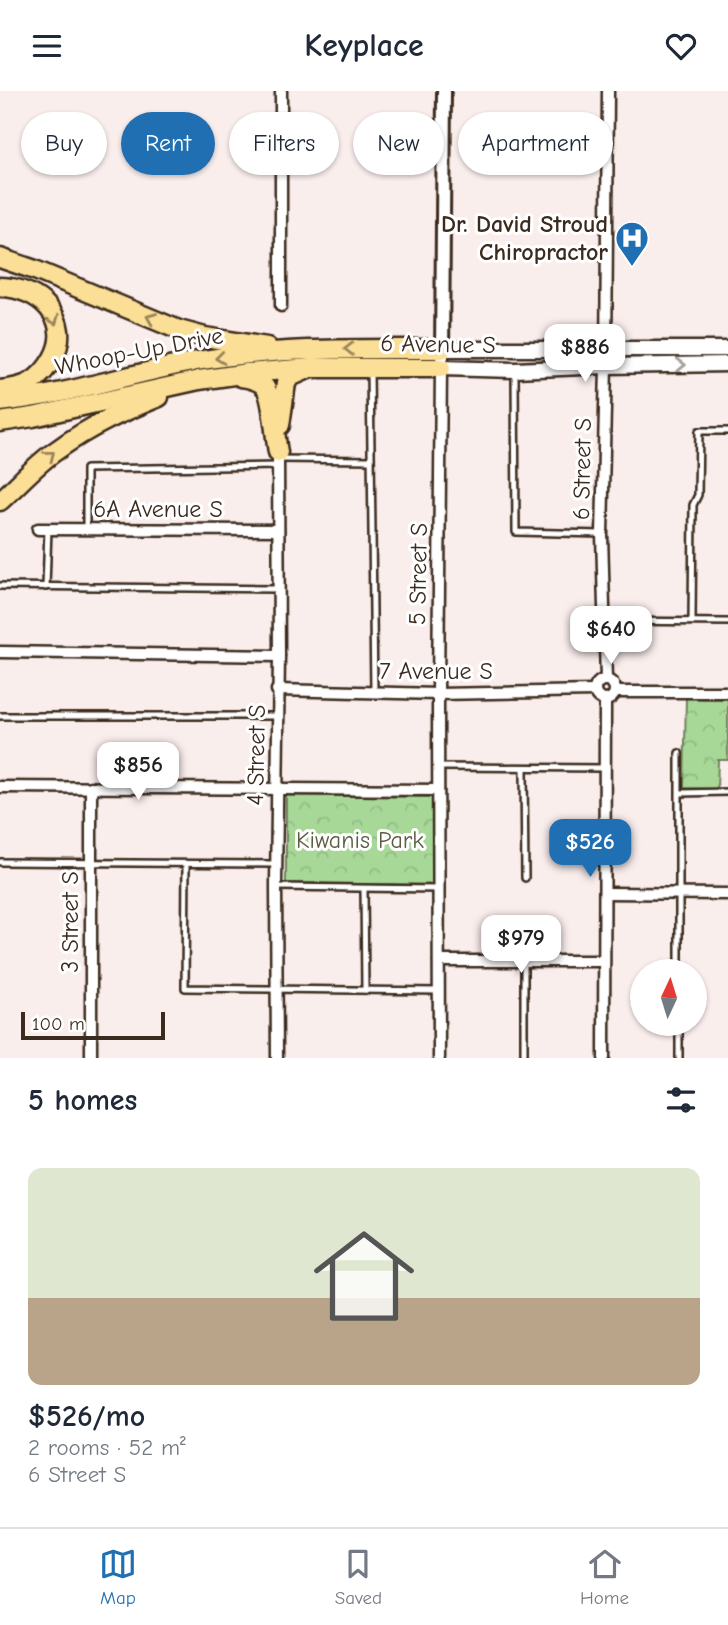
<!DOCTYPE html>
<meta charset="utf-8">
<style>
body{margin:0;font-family:"Comic Neue",sans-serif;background:#f2f2f3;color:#1f2937;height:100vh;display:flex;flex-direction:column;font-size:26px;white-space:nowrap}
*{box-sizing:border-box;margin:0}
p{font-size:23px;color:#747a83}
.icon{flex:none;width:38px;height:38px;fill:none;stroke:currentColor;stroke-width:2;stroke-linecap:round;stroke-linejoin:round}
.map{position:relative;height:967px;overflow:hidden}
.details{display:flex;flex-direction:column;background:#fff;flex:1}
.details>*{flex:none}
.banner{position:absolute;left:21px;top:21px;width:686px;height:63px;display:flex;gap:14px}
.needle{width:46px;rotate:4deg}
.fabs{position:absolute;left:630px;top:868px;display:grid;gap:14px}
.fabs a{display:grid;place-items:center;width:77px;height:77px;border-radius:50%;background:#fff;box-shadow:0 2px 5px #0004;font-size:35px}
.scale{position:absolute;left:21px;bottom:18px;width:144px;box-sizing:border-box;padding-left:7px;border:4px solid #3b2a1e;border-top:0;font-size:19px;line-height:24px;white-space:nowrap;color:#3b2a1e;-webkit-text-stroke:5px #fff;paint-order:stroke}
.price{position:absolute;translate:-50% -60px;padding:0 16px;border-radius:14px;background:#fff;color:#222;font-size:23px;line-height:46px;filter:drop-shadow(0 2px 4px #0008)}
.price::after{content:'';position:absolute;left:50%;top:42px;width:21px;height:16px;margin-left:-10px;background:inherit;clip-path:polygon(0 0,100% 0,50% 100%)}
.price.selected{background:#1f6fb2;color:#fff}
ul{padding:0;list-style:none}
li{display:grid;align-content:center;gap:14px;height:371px;padding:0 28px}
li span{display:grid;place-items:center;height:217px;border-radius:14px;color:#555}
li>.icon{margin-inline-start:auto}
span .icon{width:126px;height:126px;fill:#fffc;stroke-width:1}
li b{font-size:30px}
h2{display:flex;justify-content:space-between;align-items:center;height:84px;padding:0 28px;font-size:30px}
.tag{padding:0 24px;border-radius:32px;background:#fff;box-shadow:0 2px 5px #0004;font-size:24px;line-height:63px}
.tag.selected{background:#1f6fb2;color:#fff}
header{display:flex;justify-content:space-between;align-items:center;height:91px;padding:0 28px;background:#fff;font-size:32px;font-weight:800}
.menu{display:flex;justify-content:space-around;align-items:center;height:98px;border-top:2px solid #e0e1e3;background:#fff;font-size:19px;color:#747a83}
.menu a{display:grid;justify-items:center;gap:4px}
.menu .selected{color:#1f6fb2}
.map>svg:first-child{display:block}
.park{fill:url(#park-crowns);stroke:#71815b;stroke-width:2}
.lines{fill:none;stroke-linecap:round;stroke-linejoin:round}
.service-casing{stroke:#3b2a1e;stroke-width:10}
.minor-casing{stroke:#3b2a1e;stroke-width:15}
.tertiary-casing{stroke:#3b2a1e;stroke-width:18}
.secondary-casing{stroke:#3b2a1e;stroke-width:19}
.motorway-casing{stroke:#3b2a1e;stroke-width:23}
.service{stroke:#fff;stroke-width:5}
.minor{stroke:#fff;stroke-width:10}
.tertiary{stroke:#fff;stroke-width:12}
.secondary{stroke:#fff;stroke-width:14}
.motorway{stroke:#fbdf96;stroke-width:18}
.oneway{stroke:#9b845a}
.oneway2{stroke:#a79f9a}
.labels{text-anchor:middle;stroke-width:6;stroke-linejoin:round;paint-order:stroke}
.poi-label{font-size:24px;font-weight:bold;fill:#3b2a1e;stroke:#fff;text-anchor:end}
.street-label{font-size:24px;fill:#3b2a1e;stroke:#fff}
.park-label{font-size:24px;fill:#5b5e43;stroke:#fff}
</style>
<header><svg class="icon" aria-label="menu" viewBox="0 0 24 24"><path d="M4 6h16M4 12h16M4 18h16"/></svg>Keyplace<svg class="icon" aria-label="heart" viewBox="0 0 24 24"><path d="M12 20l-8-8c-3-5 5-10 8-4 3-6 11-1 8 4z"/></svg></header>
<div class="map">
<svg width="728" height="967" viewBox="0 0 728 967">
<defs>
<pattern id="park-crowns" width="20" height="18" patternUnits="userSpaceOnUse" patternTransform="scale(1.75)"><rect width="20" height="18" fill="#a7d898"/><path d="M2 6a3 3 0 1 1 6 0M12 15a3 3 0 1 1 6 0" fill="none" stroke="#91ba83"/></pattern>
</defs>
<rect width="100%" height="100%" fill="#faeeed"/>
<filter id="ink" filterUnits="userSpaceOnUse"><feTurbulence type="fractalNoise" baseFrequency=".0143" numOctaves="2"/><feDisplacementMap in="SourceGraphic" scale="14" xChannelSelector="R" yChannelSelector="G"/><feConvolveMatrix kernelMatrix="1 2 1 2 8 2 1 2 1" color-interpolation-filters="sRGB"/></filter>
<g filter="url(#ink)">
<g class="park">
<polygon points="686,607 728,608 728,669 718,669 717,698 684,697"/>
<polygon points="286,704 434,706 434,794 286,792"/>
</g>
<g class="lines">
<defs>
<g id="service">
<polyline points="370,279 374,601"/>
<polyline points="515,282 516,441 602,443"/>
<polyline points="278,368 371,369"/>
<polyline points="86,438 86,378 278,375"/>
<polyline points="0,495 278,498"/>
<polyline points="46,496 48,438"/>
<polyline points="604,530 728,531"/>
<polyline points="692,530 693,414 698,404 699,340 728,340"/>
<polyline points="0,625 278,625"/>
<polyline points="438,676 605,677"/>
<polyline points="524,678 525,787"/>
<polyline points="680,702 728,701"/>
<polyline points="0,771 276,773"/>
<polyline points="186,773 185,897 439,900"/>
<polyline points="276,796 439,798"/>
<polyline points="364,798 365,899"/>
<polyline points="524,869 524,967"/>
<polyline points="679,880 679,662"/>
<polyline points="679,933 679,967"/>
</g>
<g id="minor">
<polyline points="281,0 281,215"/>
<polyline points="38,438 278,439"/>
<polyline points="0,561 279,565"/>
<polyline points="606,589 602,443 606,275 608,0"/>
<circle cx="605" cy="599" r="10"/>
<polyline points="277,599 438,603 595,600"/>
<polyline points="615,601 728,601"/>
<polyline points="0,696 438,699"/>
<polyline points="91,696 91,967"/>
<polyline points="605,802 728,803"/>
<polyline points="439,870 603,870"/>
<polyline points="277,967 276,793 279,565 278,361"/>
<polyline points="439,967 438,603 441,277"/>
<polyline points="604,967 605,609"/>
</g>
<polyline id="tertiary" points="442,266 444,0"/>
<g id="secondary">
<polyline points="442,258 728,258"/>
<polyline points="441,277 515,279 606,275 728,273"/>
</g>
<g id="motorway">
<polyline points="0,167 35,179 179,239 205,246 267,256"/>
<path d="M0 196C38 196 74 228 53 267 48 276 41 285 31 291 22 296 10 298 0 299"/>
<path d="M241 286C249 287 257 288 263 294 273 302 275 347 278 361"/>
<path d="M0 311C69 304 135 281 203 269 282 256 362 258 442 258"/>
<polyline points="0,331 33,326 199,289 248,282 310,277 441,277"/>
<polyline points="280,334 286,292 290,286 306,279"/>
<path d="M0 410C19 393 36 373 57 359 90 335 122 321 159 306"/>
</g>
</defs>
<use href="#service" class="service-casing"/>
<use href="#minor" class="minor-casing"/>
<use href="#tertiary" class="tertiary-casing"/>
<use href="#secondary" class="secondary-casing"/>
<use href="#motorway" class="motorway-casing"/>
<use href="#service" class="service"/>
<use href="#minor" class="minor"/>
<use href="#tertiary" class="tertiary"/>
<use href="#secondary" class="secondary"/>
<use href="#motorway" class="motorway"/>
</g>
<defs><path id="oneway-chevron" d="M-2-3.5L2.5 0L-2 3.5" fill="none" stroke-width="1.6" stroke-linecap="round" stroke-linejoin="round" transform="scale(1.75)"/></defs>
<g class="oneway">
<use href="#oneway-chevron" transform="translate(151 227) rotate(-158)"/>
<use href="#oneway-chevron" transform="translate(54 229) rotate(69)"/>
<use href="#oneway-chevron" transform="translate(349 258) rotate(-180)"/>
<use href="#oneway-chevron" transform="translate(220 267) rotate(173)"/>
<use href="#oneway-chevron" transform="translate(50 364) rotate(-38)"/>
</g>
<use class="oneway2" href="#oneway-chevron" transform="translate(681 274) rotate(-1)"/>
</g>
<defs>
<symbol id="hospital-pin" viewBox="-11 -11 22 30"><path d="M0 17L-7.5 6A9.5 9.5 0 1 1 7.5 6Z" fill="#1f6fb2" stroke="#fff"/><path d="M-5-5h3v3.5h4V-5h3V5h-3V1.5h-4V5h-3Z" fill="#fff"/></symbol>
</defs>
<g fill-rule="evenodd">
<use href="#hospital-pin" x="613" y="128" width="38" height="52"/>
</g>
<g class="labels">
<g class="poi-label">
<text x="608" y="141">Dr. David Stroud<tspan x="608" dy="28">Chiropractor</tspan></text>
</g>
<g class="street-label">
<text transform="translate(438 253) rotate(1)" y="8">6 Avenue S</text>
<text transform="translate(139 260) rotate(-11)" y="8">Whoop-Up Drive</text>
<text transform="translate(582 378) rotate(-89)" y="8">6 Street S</text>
<text x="158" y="426">6A Avenue S</text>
<text transform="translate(418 483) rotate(-89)" y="8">5 Street S</text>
<text x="436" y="588">7 Avenue S</text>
<text transform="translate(256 664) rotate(-89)" y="8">4 Street S</text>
<text transform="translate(70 831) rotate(-90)" y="8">3 Street S</text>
</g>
<g class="park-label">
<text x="360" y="757">Kiwanis Park</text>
</g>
</g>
</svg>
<div class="fabs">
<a><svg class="needle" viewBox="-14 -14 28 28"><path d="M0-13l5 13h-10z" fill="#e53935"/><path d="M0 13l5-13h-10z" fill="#747a83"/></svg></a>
</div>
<div class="scale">100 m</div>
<b class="price" style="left:585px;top:293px">$886</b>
<b class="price" style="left:611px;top:575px">$640</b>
<b class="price" style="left:138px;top:711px">$856</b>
<b class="price selected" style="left:590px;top:788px">$526</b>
<b class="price" style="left:521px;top:884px">$979</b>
<div class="banner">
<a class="tag">Buy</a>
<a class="tag selected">Rent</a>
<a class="tag">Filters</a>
<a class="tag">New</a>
<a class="tag">Apartment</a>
</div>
</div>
<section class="details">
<h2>5 homes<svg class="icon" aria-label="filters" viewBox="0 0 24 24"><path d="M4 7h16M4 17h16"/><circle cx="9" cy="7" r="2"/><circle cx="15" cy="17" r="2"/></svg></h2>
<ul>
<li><span style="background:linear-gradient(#dfe7d0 60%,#b9a48a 0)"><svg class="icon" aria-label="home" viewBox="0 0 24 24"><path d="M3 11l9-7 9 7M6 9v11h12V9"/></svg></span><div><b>$526/mo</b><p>2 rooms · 52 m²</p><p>6 Street S</p></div></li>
</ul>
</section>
<nav class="menu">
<a class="selected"><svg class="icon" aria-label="map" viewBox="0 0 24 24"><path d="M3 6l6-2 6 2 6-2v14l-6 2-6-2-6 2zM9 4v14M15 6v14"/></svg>Map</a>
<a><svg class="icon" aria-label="saved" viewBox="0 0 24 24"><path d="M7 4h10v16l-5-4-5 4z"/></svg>Saved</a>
<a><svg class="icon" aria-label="home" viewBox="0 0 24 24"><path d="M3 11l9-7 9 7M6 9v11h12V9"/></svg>Home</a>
</nav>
